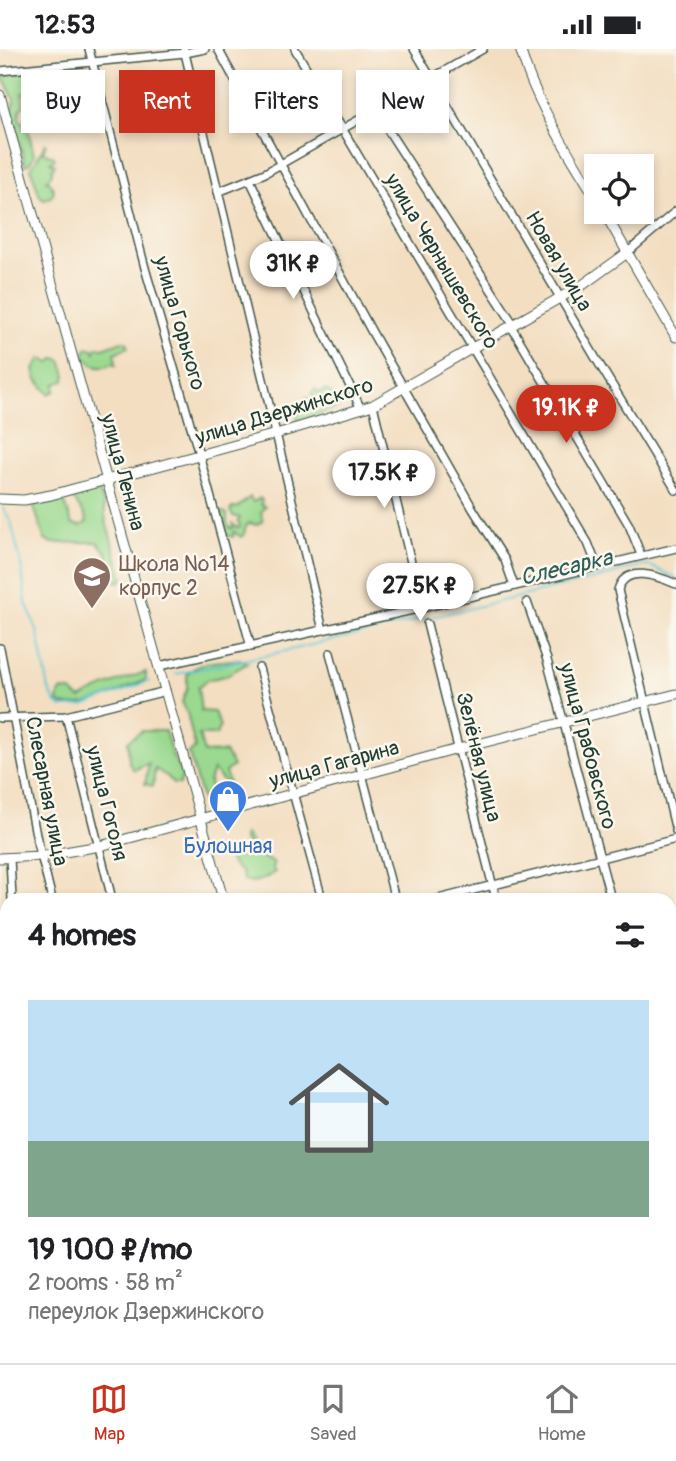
<!DOCTYPE html>
<meta charset="utf-8">
<style>
body{margin:0;font-family:Pangolin,sans-serif;background:#f6f6f6;color:#202124;height:100vh;display:flex;flex-direction:column;font-size:26px;white-space:nowrap}
*{box-sizing:border-box;margin:0}
p{font-size:23px;color:#757577}
.icon{flex:none;width:38px;height:38px;fill:none;stroke:currentColor;stroke-width:2;stroke-linecap:round;stroke-linejoin:round}
.map{position:relative;flex:1;overflow:hidden}
.sheet{position:absolute;left:0px;top:844px;width:677px;height:471px;display:flex;flex-direction:column;background:#fff;border-radius:21px 21px 0 0;box-shadow:0 4px 10px #0003}
.sheet>*{flex:none}
.hud{position:absolute;left:21px;top:21px;width:635px;height:63px;display:flex;gap:14px}
.controls{position:absolute;left:584px;top:105px;display:grid;gap:14px}
.controls a{display:grid;place-items:center;width:70px;height:70px;border-radius:0px;background:#fff;box-shadow:0 4px 10px #0003;font-size:35px}
.price{position:absolute;translate:-50% -60px;padding:0 16px;border-radius:24px;background:#fff;color:#222;font-size:23px;line-height:46px;filter:drop-shadow(0 2px 4px #0008)}
.price::after{content:'';position:absolute;left:50%;top:42px;width:21px;height:16px;margin-left:-10px;background:inherit;clip-path:polygon(0 0,100% 0,50% 100%)}
.price.on{background:#c8321e;color:#fff}
ul{padding:0;list-style:none}
li{display:grid;align-content:center;gap:14px;height:371px;padding:0 28px}
li span{display:grid;place-items:center;height:217px;border-radius:0px;color:#555}
li>.icon{margin-inline-start:auto}
span .icon{width:126px;height:126px;fill:#fffc;stroke-width:1}
li b{font-size:30px}
h2{display:flex;justify-content:space-between;align-items:center;height:84px;padding:0 28px;font-size:30px}
.chip{padding:0 24px;border-radius:0px;background:#fff;box-shadow:0 4px 10px #0003;font-size:24px;line-height:63px}
.chip.on{background:#c8321e;color:#fff}
.status{display:flex;justify-content:space-between;align-items:center;height:49px;padding:0 35px;background:#fff;direction:ltr}
.status svg{height:19px;fill:currentColor}
.menu{display:flex;justify-content:space-around;align-items:center;height:98px;border-top:2px solid #e0e0e0;background:#fff;font-size:19px;color:#757577}
.menu a{display:grid;justify-items:center;gap:4px}
.menu .on{color:#c8321e}
.map>svg:first-child{display:block}
.green{fill:#9ad98f;stroke:#5c8b62;stroke-width:2}
.lines{fill:none;stroke-linecap:round;stroke-linejoin:round}
.stream{stroke:#5ac6d3;stroke-width:2}
.river{stroke:#5ac6d3;stroke-width:10}
.minor-casing{stroke:#3f5549;stroke-width:10}
.major-casing{stroke:#3f5549;stroke-width:11}
.minor{stroke:#fff;stroke-width:7}
.major{stroke:#fff;stroke-width:9}
.labels{text-anchor:middle;stroke-width:5;stroke-linejoin:round;paint-order:stroke}
.street-label{font-size:21px;fill:#1f3d34;stroke:#fbf7ec}
.education-label{font-size:21px;fill:#785e54;stroke:#fbf7ec;text-anchor:start}
.shop-label{font-size:21px;fill:#366cbe;stroke:#fbf7ec}
.water-label{font-size:23px;font-style:italic;fill:#2e5f5c;stroke:#fbf7ec}
</style>
<div class="status"><b>12:53</b><svg viewBox="0 0 49 12"><path d="M0 12V9h3v3zM5 12V6h3v6zM10 12V3h3v9zM15 12V0h3v12zM26 1h20v11H26zM47 4h2v5h-2z"/></svg></div>
<div class="map">
<svg width="676" height="1314" viewBox="0 0 676 1314">
<rect width="100%" height="100%" fill="#fbf7ec"/>
<filter id="ink" filterUnits="userSpaceOnUse"><feTurbulence type="fractalNoise" baseFrequency=".0143" numOctaves="2"/><feDisplacementMap in="SourceGraphic" scale="14" xChannelSelector="R" yChannelSelector="G"/><feConvolveMatrix kernelMatrix="1 2 1 2 8 2 1 2 1" color-interpolation-filters="sRGB"/></filter>
<filter id="wash" filterUnits="userSpaceOnUse"><feTurbulence type="fractalNoise" baseFrequency=".00686" numOctaves="4" result="noise"/><feDisplacementMap in="SourceGraphic" scale="28" xChannelSelector="R" yChannelSelector="G"/><feGaussianBlur stdDeviation="1.57" result="paint"/><feColorMatrix in="noise" values="0 0 0 0 0 0 0 0 0 0 0 0 0 0 0 0 0 1.4 0 .05"/><feComposite in="paint" operator="in"/></filter>
<g filter="url(#wash)">
<rect width="100%" height="100%" fill="#f3dec1"/>
<g class="green">
<polygon points="41,21 44,24 38,31 41,35 42,45 38,49 22,44 24,56 20,61 19,69 29,83 34,107 29,115 25,116 13,65 14,50 4,30 5,25"/>
<polygon points="46,94 43,103 53,107 55,110 50,113 55,116 52,120 52,125 46,132 49,132 54,142 51,148 43,150 39,145 31,120"/>
<path d="M122 292 127 293 128 298 115 304 116 316 113 314C101 321 92 317 84 307L87 299H92L95 303 97 298 103 299Z"/>
<polygon points="41,309 50,314 55,309 61,311 66,326 64,332 55,335 55,342 49,345 37,331 34,321"/>
<polygon points="315,340 319,344 326,341 334,347 338,359 297,372 298,358 307,348 312,351 316,351 312,344"/>
<polygon points="98,441 103,452 106,473 123,529 120,533 112,531 107,504 97,493 51,494 45,491 33,455 63,449 72,475 80,477 87,473 85,467 71,446"/>
<polygon points="250,448 253,453 260,449 262,451 261,455 265,458 261,463 263,472 256,476 250,474 246,476 244,485 241,488 234,483 233,488 224,485 221,474 223,471 219,466 223,463 227,465 227,475 230,479 233,479 233,475 237,479 240,478 238,472 240,469 233,467 230,462 232,459 238,458"/>
<path d="M239 610 248 614 225 627 207 631 198 639 201 662 214 663 220 677 216 686H199L204 704 225 703 233 717 225 723 229 735 224 733 213 721 209 733 213 752 225 758 212 761 209 754H203L189 705 195 699 187 663 182 653 187 640V625C202 610 219 614 239 610Z"/>
<path d="M146 623V630L143 632C121 641 81 664 58 654L59 645 62 641 70 642 81 650C93 640 128 629 146 623Z"/>
<polygon points="142,682 165,682 172,706 182,726 180,735 173,735 168,728 155,720 153,737 145,735 149,714 134,721 129,714 128,692"/>
<path d="M245 785 260 807 274 814 272 819 275 823C267 829 255 835 244 832L241 822C234 819 230 814 227 806L236 802 239 803 246 796 243 788Z"/>
</g>
<g class="lines">
<g class="stream">
<polyline points="3,459 11,472 22,520 26,554 37,581 49,641 56,654 62,658 83,657 149,632"/>
<polyline points="176,625 268,606 480,557 610,526 639,517 650,517 676,529"/>
</g>
<g class="river">
<polyline points="0,1187 7,1194"/>
<polyline points="117,1307 124,1314"/>
</g>
</g>
</g>
<g filter="url(#ink)">
<g class="lines">
<defs>
<g id="minor">
<polyline points="89,0 145,219 199,405 251,598"/>
<polyline points="184,0 323,581"/>
<polyline points="218,0 373,285 473,460 505,511 514,537"/>
<polyline points="295,0 588,494 597,517"/>
<polyline points="414,0 595,308 676,441"/>
<polyline points="0,22 185,4 205,0"/>
<polyline points="375,61 514,276"/>
<polyline points="250,131 361,360"/>
<polyline points="218,143 265,124 483,0"/>
<polyline points="627,204 676,162"/>
<polyline points="511,277 629,476 641,506"/>
<polyline points="373,356 422,559"/>
<path d="M676 535C658 527 625 515 618 541L676 782"/>
<polyline points="527,553 547,611 611,850"/>
<polyline points="427,575 496,850"/>
<polyline points="0,599 36,786 52,850"/>
<polyline points="330,604 395,850"/>
<polyline points="159,617 422,559 676,499"/>
<polyline points="259,619 322,850"/>
<polyline points="66,667 112,850"/>
<polyline points="0,669 66,667 166,642"/>
<polyline points="10,809 12,850"/>
<polyline points="438,850 676,790"/>
<polyline points="670,1053 676,1052"/>
<polyline points="670,1074 676,1095"/>
<polyline points="0,1201 7,1208"/>
<polyline points="0,1295 7,1303"/>
<polyline points="670,1299 676,1294"/>
<polyline points="11,1307 17,1314"/>
<polyline points="104,1307 110,1314"/>
<polyline points="267,1307 272,1314"/>
<polyline points="322,1307 327,1314"/>
<polyline points="633,1307 640,1314"/>
<polyline points="335,1314 349,1307"/>
<polyline points="653,1314 661,1307"/>
</g>
<g id="major">
<path d="M520 0C537 57 567 101 597 151"/>
<polyline points="0,46 223,850"/>
<polyline points="604,163 676,288"/>
<polyline points="0,450 24,451 51,446 276,385 373,356 584,235 627,204"/>
<polyline points="0,809 41,807 100,797 458,700 676,645"/>
<polyline points="507,1307 514,1314"/>
</g>
</defs>
<use href="#minor" class="minor-casing"/>
<use href="#major" class="major-casing"/>
<use href="#minor" class="minor"/>
<use href="#major" class="major"/>
</g>
</g>
<defs>
<symbol id="school-pin" viewBox="-11 -11 22 30"><path d="M0 17L-7.5 6A9.5 9.5 0 1 1 7.5 6Z" fill="#8d6e63" stroke="#fbf7ec"/><path d="M0-5L7-2L0 1L-7-2ZM-4 1L0 2.5L4 1V4Q0 6-4 4Z" fill="#fff"/></symbol>
<symbol id="shop-pin" viewBox="-11 -11 22 30"><path d="M0 17L-7.5 6A9.5 9.5 0 1 1 7.5 6Z" fill="#3f7fe0" stroke="#fbf7ec"/><path d="M-5-2.5h2.3a2.7 3.5 0 0 1 5.4 0H5L5.5 6h-11ZM-1.5-2.5h3a1.5 2.3 0 0 0-3 0Z" fill="#fff"/></symbol>
</defs>
<g fill-rule="evenodd">
<use href="#school-pin" x="70" y="505" width="44" height="60"/>
<use href="#shop-pin" x="206" y="728" width="44" height="60"/>
</g>
<g class="labels">
<g class="street-label">
<text transform="translate(442 212) rotate(59)" y="7">улица Чернышевского</text>
<text transform="translate(559 212) rotate(60)" y="7">Новая улица</text>
<text transform="translate(180 274) rotate(74)" y="7">улица Горького</text>
<text transform="translate(284 362) rotate(-17)" y="7">улица Дзержинского</text>
<text transform="translate(123 423) rotate(75)" y="7">улица Ленина</text>
<text transform="translate(588 697) rotate(75)" y="7">улица Грабовского</text>
<text transform="translate(479 708) rotate(76)" y="7">Зелёная улица</text>
<text transform="translate(334 715) rotate(-15)" y="7">улица Гагарина</text>
<text transform="translate(47 742) rotate(79)" y="7">Слесарная улица</text>
<text transform="translate(107 754) rotate(76)" y="7">улица Гоголя</text>
</g>
<g class="education-label">
<text x="119" y="522">Школа №14<tspan x="119" dy="24">корпус 2</tspan></text>
</g>
<g class="shop-label">
<text x="228" y="804">Булошная</text>
</g>
<g class="water-label">
<text transform="translate(566 518) rotate(-13)" y="8">Слесарка</text>
</g>
</g>
</svg>
<div class="controls">
<a><svg class="icon" aria-label="locate" viewBox="0 0 24 24"><circle cx="12" cy="12" r="6"/><path d="M12 2v4M12 18v4M2 12h4M18 12h4"/></svg></a>
</div>
<b class="price" style="left:293px;top:252px">31K ₽</b>
<b class="price on" style="left:566px;top:396px">19.1K ₽</b>
<b class="price" style="left:384px;top:461px">17.5K ₽</b>
<b class="price" style="left:420px;top:574px">27.5K ₽</b>
<div class="hud">
<a class="chip">Buy</a>
<a class="chip on">Rent</a>
<a class="chip">Filters</a>
<a class="chip">New</a>
</div>
<section class="sheet">
<h2>4 homes<svg class="icon" aria-label="filters" viewBox="0 0 24 24"><path d="M4 7h16M4 17h16"/><circle cx="9" cy="7" r="2"/><circle cx="15" cy="17" r="2"/></svg></h2>
<ul>
<li><span style="background:linear-gradient(#bfe0f5 65%,#7fa58c 0)"><svg class="icon" aria-label="home" viewBox="0 0 24 24"><path d="M3 11l9-7 9 7M6 9v11h12V9"/></svg></span><div><b>19 100 ₽/mo</b><p>2 rooms · 58 m²</p><p>переулок Дзержинского</p></div></li>
</ul>
</section>
</div>
<nav class="menu">
<a class="on"><svg class="icon" aria-label="map" viewBox="0 0 24 24"><path d="M3 6l6-2 6 2 6-2v14l-6 2-6-2-6 2zM9 4v14M15 6v14"/></svg>Map</a>
<a><svg class="icon" aria-label="saved" viewBox="0 0 24 24"><path d="M7 4h10v16l-5-4-5 4z"/></svg>Saved</a>
<a><svg class="icon" aria-label="home" viewBox="0 0 24 24"><path d="M3 11l9-7 9 7M6 9v11h12V9"/></svg>Home</a>
</nav>
